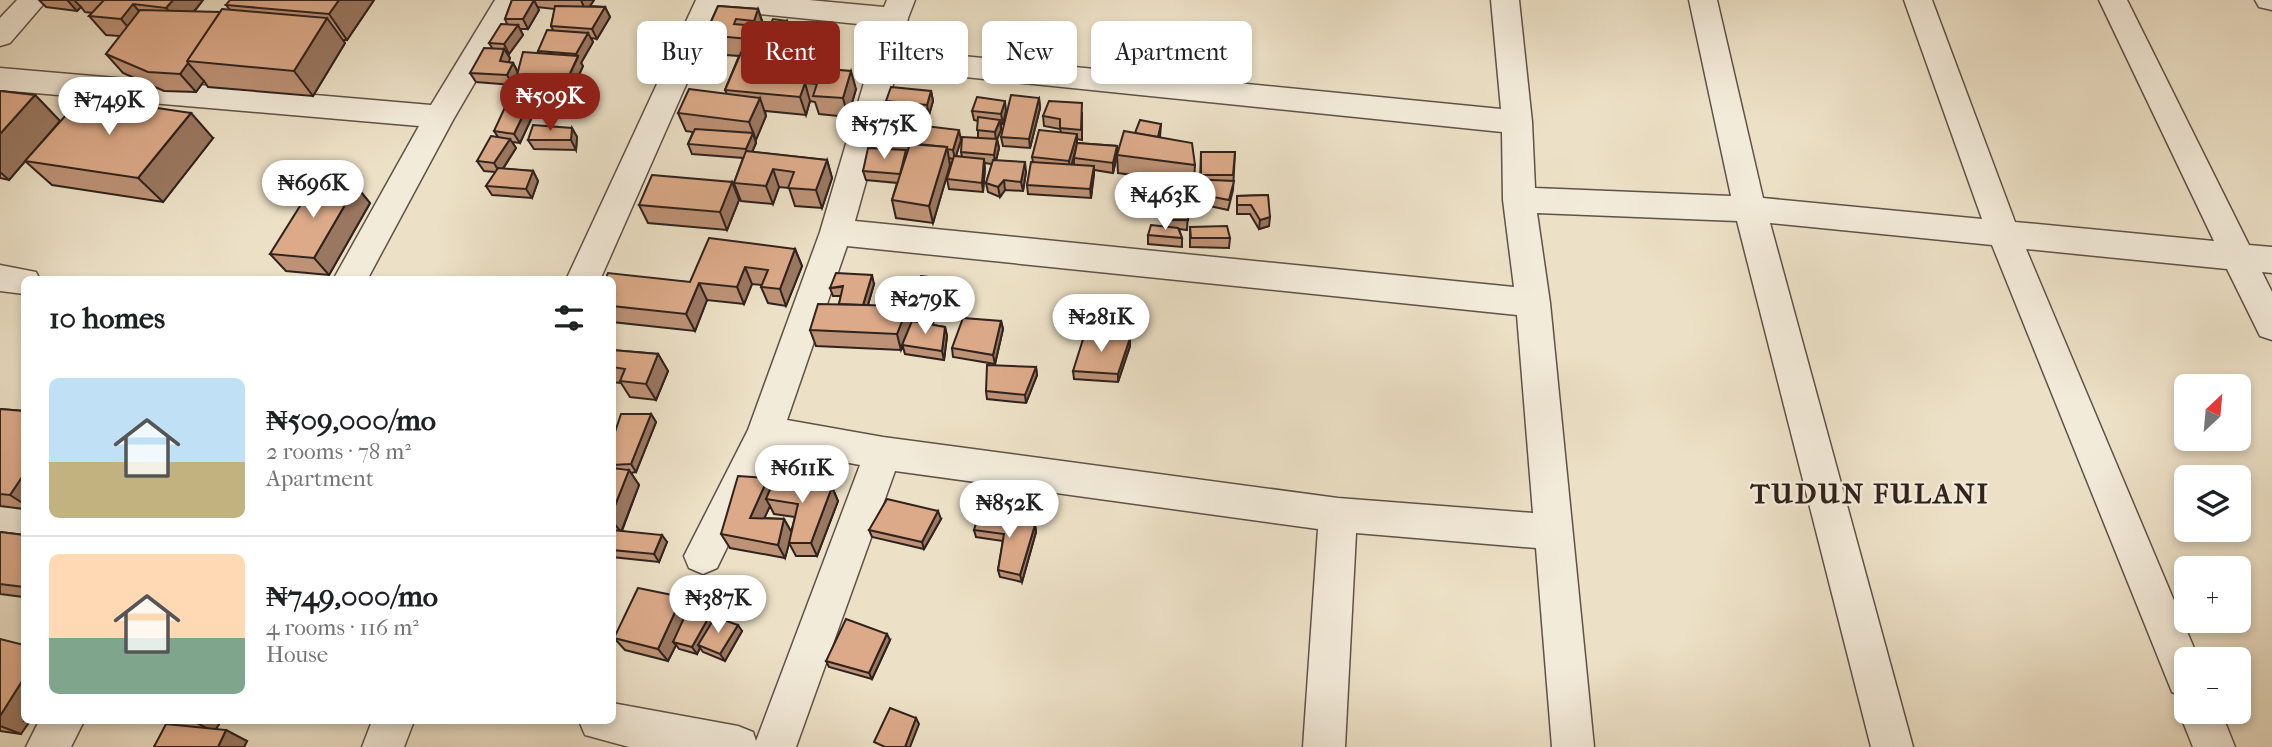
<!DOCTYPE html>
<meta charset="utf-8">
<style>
body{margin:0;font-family:"IM FELL French Canon",serif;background:#f2f2f2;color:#202124;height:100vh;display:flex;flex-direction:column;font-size:26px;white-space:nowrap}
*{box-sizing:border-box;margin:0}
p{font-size:23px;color:#757577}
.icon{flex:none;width:38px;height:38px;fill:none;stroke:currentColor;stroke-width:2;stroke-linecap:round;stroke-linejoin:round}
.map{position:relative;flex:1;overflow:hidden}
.sheet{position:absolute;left:21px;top:276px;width:595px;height:448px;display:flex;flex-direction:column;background:#fff;border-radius:10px;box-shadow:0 4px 10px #0003}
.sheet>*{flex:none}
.guide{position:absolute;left:637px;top:21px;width:665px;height:63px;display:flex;gap:14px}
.needle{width:46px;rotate:26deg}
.tools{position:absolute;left:2174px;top:374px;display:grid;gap:14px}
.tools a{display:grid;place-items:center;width:77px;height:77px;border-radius:10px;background:#fff;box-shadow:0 4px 10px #0003;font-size:35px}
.price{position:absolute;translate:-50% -60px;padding:0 16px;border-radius:24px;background:#fff;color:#222;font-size:23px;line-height:46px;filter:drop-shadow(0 2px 4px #0008)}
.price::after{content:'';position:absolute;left:50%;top:42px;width:21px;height:16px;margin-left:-10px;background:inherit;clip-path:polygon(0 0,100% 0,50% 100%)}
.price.current{background:#8f2418;color:#fff}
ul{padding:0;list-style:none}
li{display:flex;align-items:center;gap:21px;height:175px;padding:0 28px}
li+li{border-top:2px solid #e0e0e0}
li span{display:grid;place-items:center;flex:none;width:196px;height:140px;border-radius:10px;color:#555}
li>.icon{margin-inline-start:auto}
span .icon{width:84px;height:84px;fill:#fffc;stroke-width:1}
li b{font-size:30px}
h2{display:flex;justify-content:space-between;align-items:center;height:84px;padding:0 28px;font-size:30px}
.pill{padding:0 24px;border-radius:10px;background:#fff;box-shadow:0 4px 10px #0003;font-size:24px;line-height:63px}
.pill.current{background:#8f2418;color:#fff}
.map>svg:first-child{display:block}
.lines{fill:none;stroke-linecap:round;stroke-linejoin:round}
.minor-casing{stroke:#5f5247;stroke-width:3}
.minor{fill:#f3ebda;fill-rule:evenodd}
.wall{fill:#bd9276;stroke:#30221d;stroke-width:2;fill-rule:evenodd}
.shaded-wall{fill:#9a7760;stroke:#30221d;stroke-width:2}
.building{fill:#dcaa89;stroke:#30221d;stroke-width:2}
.labels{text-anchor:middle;stroke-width:5;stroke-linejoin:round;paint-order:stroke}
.district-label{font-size:28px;font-weight:bold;letter-spacing:2px;fill:#30221d;stroke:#f3ebda}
</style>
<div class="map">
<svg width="2272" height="747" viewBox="0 0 2272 747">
<rect width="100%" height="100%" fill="#ece0c6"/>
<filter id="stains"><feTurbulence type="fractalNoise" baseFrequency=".00286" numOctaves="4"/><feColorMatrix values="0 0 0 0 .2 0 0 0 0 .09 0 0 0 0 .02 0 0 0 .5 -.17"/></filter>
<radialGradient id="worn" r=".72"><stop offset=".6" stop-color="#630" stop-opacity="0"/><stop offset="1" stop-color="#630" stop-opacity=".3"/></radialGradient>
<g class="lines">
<defs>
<g id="minor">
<polygon points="17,0 47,0 10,43 0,46 0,18"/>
<polygon points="495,0 523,0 453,120 367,280 333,280 419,126 0,90 0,68 431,105"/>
<path d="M696 0H809L884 7 887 0H915L908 18 902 50 1501 109 1491 0H1519L1532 122 1535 188 1731 196 1689 0H1717L1763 198 1982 219 1904 0H1932L2015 222 2214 241 2099 0H2127L2249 245 2272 247V273L2262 272 2272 292V340L2260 336 2227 269 2026 249 2199 660H2186V712H2221L2235 747H2193L2179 712 2186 698 2172 692 1992 245 1770 223 1913 747H1871L1737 221 1537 213 1550 303 1594 747H1552L1536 548 1356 533 1345 747H1303L1318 529 895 471 796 747H629L585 735 579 721H612V703L738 726 753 732 756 741 860 465 775 449 717 568 703 574 689 568 684 556 748 430 820 232 871 59 878 26 719 10 600 280H566ZM897 70 1502 132 1503 200 1514 287 855 221ZM847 246 1517 315 1533 513 1338 498 883 437 787 420Z"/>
<polygon points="2255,0 2272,0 2272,10 2259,7"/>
<polygon points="0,265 36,272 40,280 24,280 24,294 0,291"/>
<polygon points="0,502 24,505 24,539 0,536"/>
<polygon points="39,721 84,721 71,747 26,747"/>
<polygon points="372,721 414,721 404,747 362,747"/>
</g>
</defs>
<use href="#minor" class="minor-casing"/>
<use href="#minor" class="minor"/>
</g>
<g class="wall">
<polygon points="39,0 203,0 194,12 220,12 230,10 226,5 374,0 347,40 343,40 345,43 313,96 208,87 204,81 196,92 164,91 123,73 106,54 120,36 106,35 89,16 93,13 85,12 81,7 77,11 46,7"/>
<path d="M512 0H594L590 6 605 7 610 17 597 39 591 38 593 42 581 63 583 66 572 90 522 85 517 75 513 85 476 82 470 73 492 48 489 43 507 24 505 19ZM537 7 555 9 551 26 553 30 538 51 539 53 518 72 513 63 508 62 510 58 507 53 509 54 523 35 520 29H528L539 10Z"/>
<polygon points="718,6 758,9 764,26 769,27 787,21 793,40 782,65 856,89 848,117 819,114 815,102 810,101 806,115 765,111 766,116 755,140 756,143 752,152 827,160 832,178 822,208 795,206 789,188 779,187 773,204 741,201 734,183 743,158 692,154 688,144 693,132 686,131 678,113 727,94 725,90 739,56 712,54 705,35"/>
<polygon points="0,91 35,95 60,121 213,138 163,202 52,185 25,161 9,180 0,178"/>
<polygon points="931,91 933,101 929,115 928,114 929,119 925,126 961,140 956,156 962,157 961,152 978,138 978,121 974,120 972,111 1006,111 1003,124 1001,123 1001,130 997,139 999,148 996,161 1026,172 1023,191 1005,190 1000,197 988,192 986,183 992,164 984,163 985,168 983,192 949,189 947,179 953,159 949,158 950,165 933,223 896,218 892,200 897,183 866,180 863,171 872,148 871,144 895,131 894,127 900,112 889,111 886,101"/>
<polygon points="1039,98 1040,108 1030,148 1003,146 1001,137"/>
<path d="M1082 113V140L1077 139V143L1117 146V155L1113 173 1094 170 1091 198 1028 194 1027 185 1033 162 1032 157 1061 132 1060 129 1044 126 1043 116ZM1076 148 1074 158V165L1071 164Z"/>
<polygon points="532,117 520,143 512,142 516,148 503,169 533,171 538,181 532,198 492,195 486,186 496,172 484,171 477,161 498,137 494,131"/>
<polygon points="1161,124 1160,137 1195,165 1194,179 1200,180 1201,152 1235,152 1233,190 1228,210 1191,202 1188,189 1189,182 1184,182 1184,194 1189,194 1187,230 1179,229 1182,238 1182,247 1148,244 1148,235 1167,227 1171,193 1168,193 1164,199 1153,196 1154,187 1156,178 1118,173 1117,155 1135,133"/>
<polygon points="572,128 577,137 576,150 534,149 528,140"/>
<polygon points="356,186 370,203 329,275 286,271 270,254"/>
<polygon points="1268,195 1269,226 1259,229 1250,214 1237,214 1237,196"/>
<polygon points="739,200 727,230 648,223 639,205"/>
<polygon points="1190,227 1230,238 1229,248 1190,247"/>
<polygon points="795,249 802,266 786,306 768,303 761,287 762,285 752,284 744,304 707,300 695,331 612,322 612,280 690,282"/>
<polygon points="874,284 868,305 912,322 923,323 914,319 911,310 946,288 932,325 945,327 947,336 944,360 905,354 903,347 901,350 816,346 810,330 839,304 841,296 833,296 830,288"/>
<polygon points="1001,321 1003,329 995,364 953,357 952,348"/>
<polygon points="1130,338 1130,346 1118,382 1074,379 1073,371"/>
<polygon points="612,350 658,354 668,371 656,400 630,397 621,383 612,382"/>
<polygon points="1036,367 1037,375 1026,403 987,399 986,391"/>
<polygon points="0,409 24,411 24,509 0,506"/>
<polygon points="651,414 656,422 636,472 631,473 639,485 622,531 667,542 659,562 612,557 612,441"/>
<path d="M772 485 832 487 838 501 817 556H796L789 543 785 558 730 548 721 534ZM770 506 774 514 795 517 791 532 784 519 764 518Z"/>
<polygon points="941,519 924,549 872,537 869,530"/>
<polygon points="1035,525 1036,532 1022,582 1000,577 998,570 1003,541 976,537 974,530"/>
<polygon points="0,532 24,535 24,597 0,594"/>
<polygon points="692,610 742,631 725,661 703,652 700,648 697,654 679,649 676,645 668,661 625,650 614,638"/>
<polygon points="0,639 21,734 0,731"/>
<polygon points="890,640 872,679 829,667 826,661"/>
<polygon points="160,721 221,721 216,729 247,741 244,747 154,747 167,724"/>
</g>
<g class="shaded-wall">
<polygon points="70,0 74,0 81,7 77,11 68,1"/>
<polygon points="173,0 203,0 182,26 166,8"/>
<polygon points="339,0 374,0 347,40 329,14"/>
<polygon points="534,0 539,10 528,29 523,19"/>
<polygon points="581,0 594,0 586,12"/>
<polygon points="133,4 149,23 137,38 121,19"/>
<polygon points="605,7 610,17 597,39 592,29"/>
<polygon points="758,9 764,28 760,39 754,21"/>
<polygon points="327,18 345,43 313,96 294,71"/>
<polygon points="787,21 793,40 775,83 769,64"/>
<polygon points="518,25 523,35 509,54 504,44"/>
<polygon points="588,33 593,42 581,63 583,66 572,90 567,80 578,57 576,54"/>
<polygon points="504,49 510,58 506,71 500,61"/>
<polygon points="188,63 204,81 196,92 180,74"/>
<polygon points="513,63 518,73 513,85 507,75"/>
<polygon points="851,71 856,89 848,117 843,98"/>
<polygon points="805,83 810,101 806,115 800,97"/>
<polygon points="931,91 933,101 929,115 927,105"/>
<polygon points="35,95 60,121 9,180 0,172 0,134"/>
<polygon points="760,98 766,116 756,140 749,122"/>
<polygon points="1039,98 1040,108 1030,148 1029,139"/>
<polygon points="1005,101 1006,111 1003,124 1001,114"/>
<polygon points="527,107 532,117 520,143 514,134"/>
<polygon points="927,110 929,119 919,139 917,129"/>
<polygon points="191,113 213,138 163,202 138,178"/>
<polygon points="1000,120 1001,130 997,139 999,148 995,164 994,155 996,142 995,132"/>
<polygon points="572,128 577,137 576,150 571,140"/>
<polygon points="959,130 961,140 955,159 953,150"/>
<polygon points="753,133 756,143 749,159 746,149"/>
<polygon points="917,133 919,142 911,156 908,146"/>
<polygon points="1077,134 1077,144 1070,171 1069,161"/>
<polygon points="510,139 516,148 500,173 494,163"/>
<polygon points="1117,146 1117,155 1113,173 1113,163"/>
<polygon points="947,147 950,165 933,223 929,206"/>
<polygon points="984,159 985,168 983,192 982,183"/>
<polygon points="827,160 832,178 822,208 816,190"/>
<polygon points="1025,162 1026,172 1023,191 1021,182"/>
<polygon points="1094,166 1094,175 1091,198 1090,189"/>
<polygon points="773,169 779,187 773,204 766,186"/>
<polygon points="533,171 538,181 532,198 526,189"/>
<polygon points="1004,180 1005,190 1000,197 998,187"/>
<polygon points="732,182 739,200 727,230 720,212"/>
<polygon points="1168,183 1168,193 1164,199 1164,190"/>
<polygon points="356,186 370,203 329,275 314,258"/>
<polygon points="1270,217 1269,226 1259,229 1260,220"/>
<polygon points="795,249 802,266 786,306 780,289"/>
<polygon points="745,267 752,284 744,304 737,287"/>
<polygon points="872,275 874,284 864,318 862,309"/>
<polygon points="944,279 946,288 932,327 930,318"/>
<polygon points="699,283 707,300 695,331 686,314"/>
<polygon points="908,306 912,323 901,350 897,334"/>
<polygon points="1001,321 1003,329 995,364 993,355"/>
<polygon points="945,327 947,336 944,360 942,351"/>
<polygon points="1130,338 1130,346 1118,382 1118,374"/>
<polygon points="658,354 668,371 656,400 646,384"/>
<polygon points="1036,367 1037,375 1026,403 1025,395"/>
<polygon points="651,414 656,422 636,472 631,464"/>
<polygon points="629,470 639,485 621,532 612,521 612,513"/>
<polygon points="24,474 24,504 10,495"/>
<polygon points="768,478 776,492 766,499 770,506 758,532 750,518"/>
<polygon points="832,487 838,501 817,556 811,543"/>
<polygon points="938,511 941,519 924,549 922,542"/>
<polygon points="784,519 792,533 785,558 778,545"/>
<polygon points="1035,525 1036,532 1022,582 1020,575"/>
<polygon points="662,535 667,542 659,562 654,554"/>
<polygon points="682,597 692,610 673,642 676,645 668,661 658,649"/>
<polygon points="710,615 715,622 698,645 700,648 697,654 692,647"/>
<polygon points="738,625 742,631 725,661 720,654"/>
<polygon points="887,634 890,640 872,679 869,673"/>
<polygon points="24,678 24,721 30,721 21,734 0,726 0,716"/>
<polygon points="916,718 919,724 910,747 905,747"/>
<polygon points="193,721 221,721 214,732"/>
<polygon points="226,730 247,741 244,747 218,747"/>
</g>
<g class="building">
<polygon points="104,0 173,0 166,8 133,4 121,19 89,16"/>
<polygon points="230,0 339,0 329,14 226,5"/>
<polygon points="512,0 534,0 523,19 505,19"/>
<polygon points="555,6 605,7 592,29 551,26"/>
<polygon points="718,6 758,9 754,21 736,19 734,24 769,27 773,19 787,21 769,64 851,71 843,98 813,96 817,84 805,83 800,97 725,90 743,48 756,49 759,40 705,35"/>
<polygon points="222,9 327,18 294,71 187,61"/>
<polygon points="140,10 220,12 187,61 188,63 180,74 148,72 106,54"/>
<polygon points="501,24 518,25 504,44 489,43"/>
<polygon points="547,30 588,33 576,54 538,51"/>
<polygon points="484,48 504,49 500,61 513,63 507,75 470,73"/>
<polygon points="523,52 578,56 567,80 517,75"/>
<polygon points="891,87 931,91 927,105 886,101"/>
<polygon points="689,89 760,98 749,122 678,113"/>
<polygon points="0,91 35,95 0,134"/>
<polygon points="1011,95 1039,98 1029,139 1001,137"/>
<polygon points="82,97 191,113 138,178 25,161"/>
<polygon points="977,97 1005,101 1001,114 972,111"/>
<polygon points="1049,101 1082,103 1081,130 1060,128 1060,119 1043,116"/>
<polygon points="506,105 527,107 514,134 494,131"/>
<polygon points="901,107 927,110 917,129 894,127"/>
<polygon points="978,117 1000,120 995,132 977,130"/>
<polygon points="1140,120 1161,124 1158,137 1135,133"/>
<polygon points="533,125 572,128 571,140 528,140"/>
<polygon points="925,126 959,130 953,150 946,149 947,147 918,144"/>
<polygon points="695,129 753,133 746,149 688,144"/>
<polygon points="876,129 917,133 908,146 871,144"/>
<polygon points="1039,130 1077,134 1069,161 1032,157"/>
<polygon points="1124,131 1192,143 1195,165 1117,155"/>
<polygon points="491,136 510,139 494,163 477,161"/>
<polygon points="962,137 997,139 994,155 961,152"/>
<polygon points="1077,143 1117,146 1113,163 1074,158"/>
<polygon points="910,144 947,147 929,206 892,200"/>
<polygon points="868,148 906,150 900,174 863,171"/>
<polygon points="746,151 827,160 816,190 788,188 794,172 773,169 766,186 734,183"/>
<polygon points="1201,152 1235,152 1233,175 1201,175"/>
<polygon points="954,156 984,159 982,183 947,179"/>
<polygon points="993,160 1025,162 1021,182 1004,180 998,187 986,183"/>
<polygon points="1031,162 1094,166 1090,189 1027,185"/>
<polygon points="498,168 533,171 526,189 486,186"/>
<polygon points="652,175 732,182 720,212 639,205"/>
<polygon points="1157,176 1184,178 1184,186 1168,183 1164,190 1154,187"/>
<polygon points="1189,179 1234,181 1229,200 1192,193"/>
<polygon points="315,182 356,186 314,258 270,254"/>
<polygon points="1171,193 1189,194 1188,220 1167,220"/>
<polygon points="1268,195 1270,217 1260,220 1251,205 1237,205 1237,196"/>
<polygon points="1151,225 1178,228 1182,238 1148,235"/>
<polygon points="1227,226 1230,238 1191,238 1190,227"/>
<polygon points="709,238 795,249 780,289 761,287 768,270 745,267 737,287 699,283 686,314 612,306 612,280 605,280 608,273 690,282"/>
<polygon points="836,273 872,275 863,305 839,304 843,286 830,288"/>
<polygon points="921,276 944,279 930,318 911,310"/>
<polygon points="818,304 908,306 897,334 810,330"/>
<polygon points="963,318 1001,321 993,355 952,348"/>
<polygon points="912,321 945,327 942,351 902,345"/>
<polygon points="1085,333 1130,338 1118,374 1073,371"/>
<polygon points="612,350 658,354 646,384 620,381 625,369 612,367"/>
<polygon points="987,365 1036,367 1025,395 986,391"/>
<polygon points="0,409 24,411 24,474 10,495 0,494"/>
<polygon points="621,414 651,414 631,464 612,465 612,441"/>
<polygon points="612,468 629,470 612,513"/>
<polygon points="776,475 832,487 811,543 789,543 798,504 766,499"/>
<polygon points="738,476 768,478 750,518 784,519 778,545 721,534"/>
<polygon points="887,499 938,511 922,542 869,530"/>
<polygon points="979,513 1035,525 1020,575 998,570 1004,534 974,530"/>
<polygon points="612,530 662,535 654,554 612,550"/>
<polygon points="0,532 24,535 24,587 0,584"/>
<polygon points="638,588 682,597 658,649 614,638"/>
<polygon points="688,609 710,615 692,647 673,642"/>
<polygon points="715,617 738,625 720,654 698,645"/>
<polygon points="846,619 887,634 869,673 826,661"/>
<polygon points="0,639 24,645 24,678 0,716"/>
<polygon points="890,708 916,718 905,747 885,747 874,742"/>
<polygon points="166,724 226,730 218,747 154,747"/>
</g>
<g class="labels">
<g class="district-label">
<text x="1870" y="503">TUDUN FULANI</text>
</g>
</g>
<rect width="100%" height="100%" filter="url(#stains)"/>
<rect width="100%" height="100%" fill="url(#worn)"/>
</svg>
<div class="tools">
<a><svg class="needle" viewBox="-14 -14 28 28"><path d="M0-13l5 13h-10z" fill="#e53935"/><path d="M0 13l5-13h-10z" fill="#757577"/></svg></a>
<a><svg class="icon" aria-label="layers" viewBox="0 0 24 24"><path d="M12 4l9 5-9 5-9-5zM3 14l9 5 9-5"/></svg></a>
<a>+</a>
<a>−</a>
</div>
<b class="price current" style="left:550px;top:133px">₦509K</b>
<b class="price" style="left:109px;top:137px">₦749K</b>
<b class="price" style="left:884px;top:161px">₦575K</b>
<b class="price" style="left:313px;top:220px">₦696K</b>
<b class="price" style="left:1165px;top:232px">₦463K</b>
<b class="price" style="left:925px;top:336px">₦279K</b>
<b class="price" style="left:1101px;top:354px">₦281K</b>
<b class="price" style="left:802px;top:505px">₦611K</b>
<b class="price" style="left:1009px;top:540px">₦852K</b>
<b class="price" style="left:718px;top:635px">₦387K</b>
<div class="guide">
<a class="pill">Buy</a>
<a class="pill current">Rent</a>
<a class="pill">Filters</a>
<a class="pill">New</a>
<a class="pill">Apartment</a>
</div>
<section class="sheet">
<h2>10 homes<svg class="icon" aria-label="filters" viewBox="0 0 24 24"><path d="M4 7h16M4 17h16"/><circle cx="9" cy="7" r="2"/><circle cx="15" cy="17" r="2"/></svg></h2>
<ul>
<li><span style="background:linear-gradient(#bfe0f5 60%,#c2b280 0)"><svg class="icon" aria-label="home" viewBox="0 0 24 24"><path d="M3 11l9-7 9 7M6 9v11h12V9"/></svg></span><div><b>₦509,000/mo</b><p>2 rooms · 78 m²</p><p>Apartment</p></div></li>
<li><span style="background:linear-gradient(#ffd9b3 60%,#7fa58c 0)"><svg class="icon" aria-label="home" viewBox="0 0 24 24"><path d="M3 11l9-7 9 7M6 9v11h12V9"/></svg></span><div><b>₦749,000/mo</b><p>4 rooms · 116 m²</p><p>House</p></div></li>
</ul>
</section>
</div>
